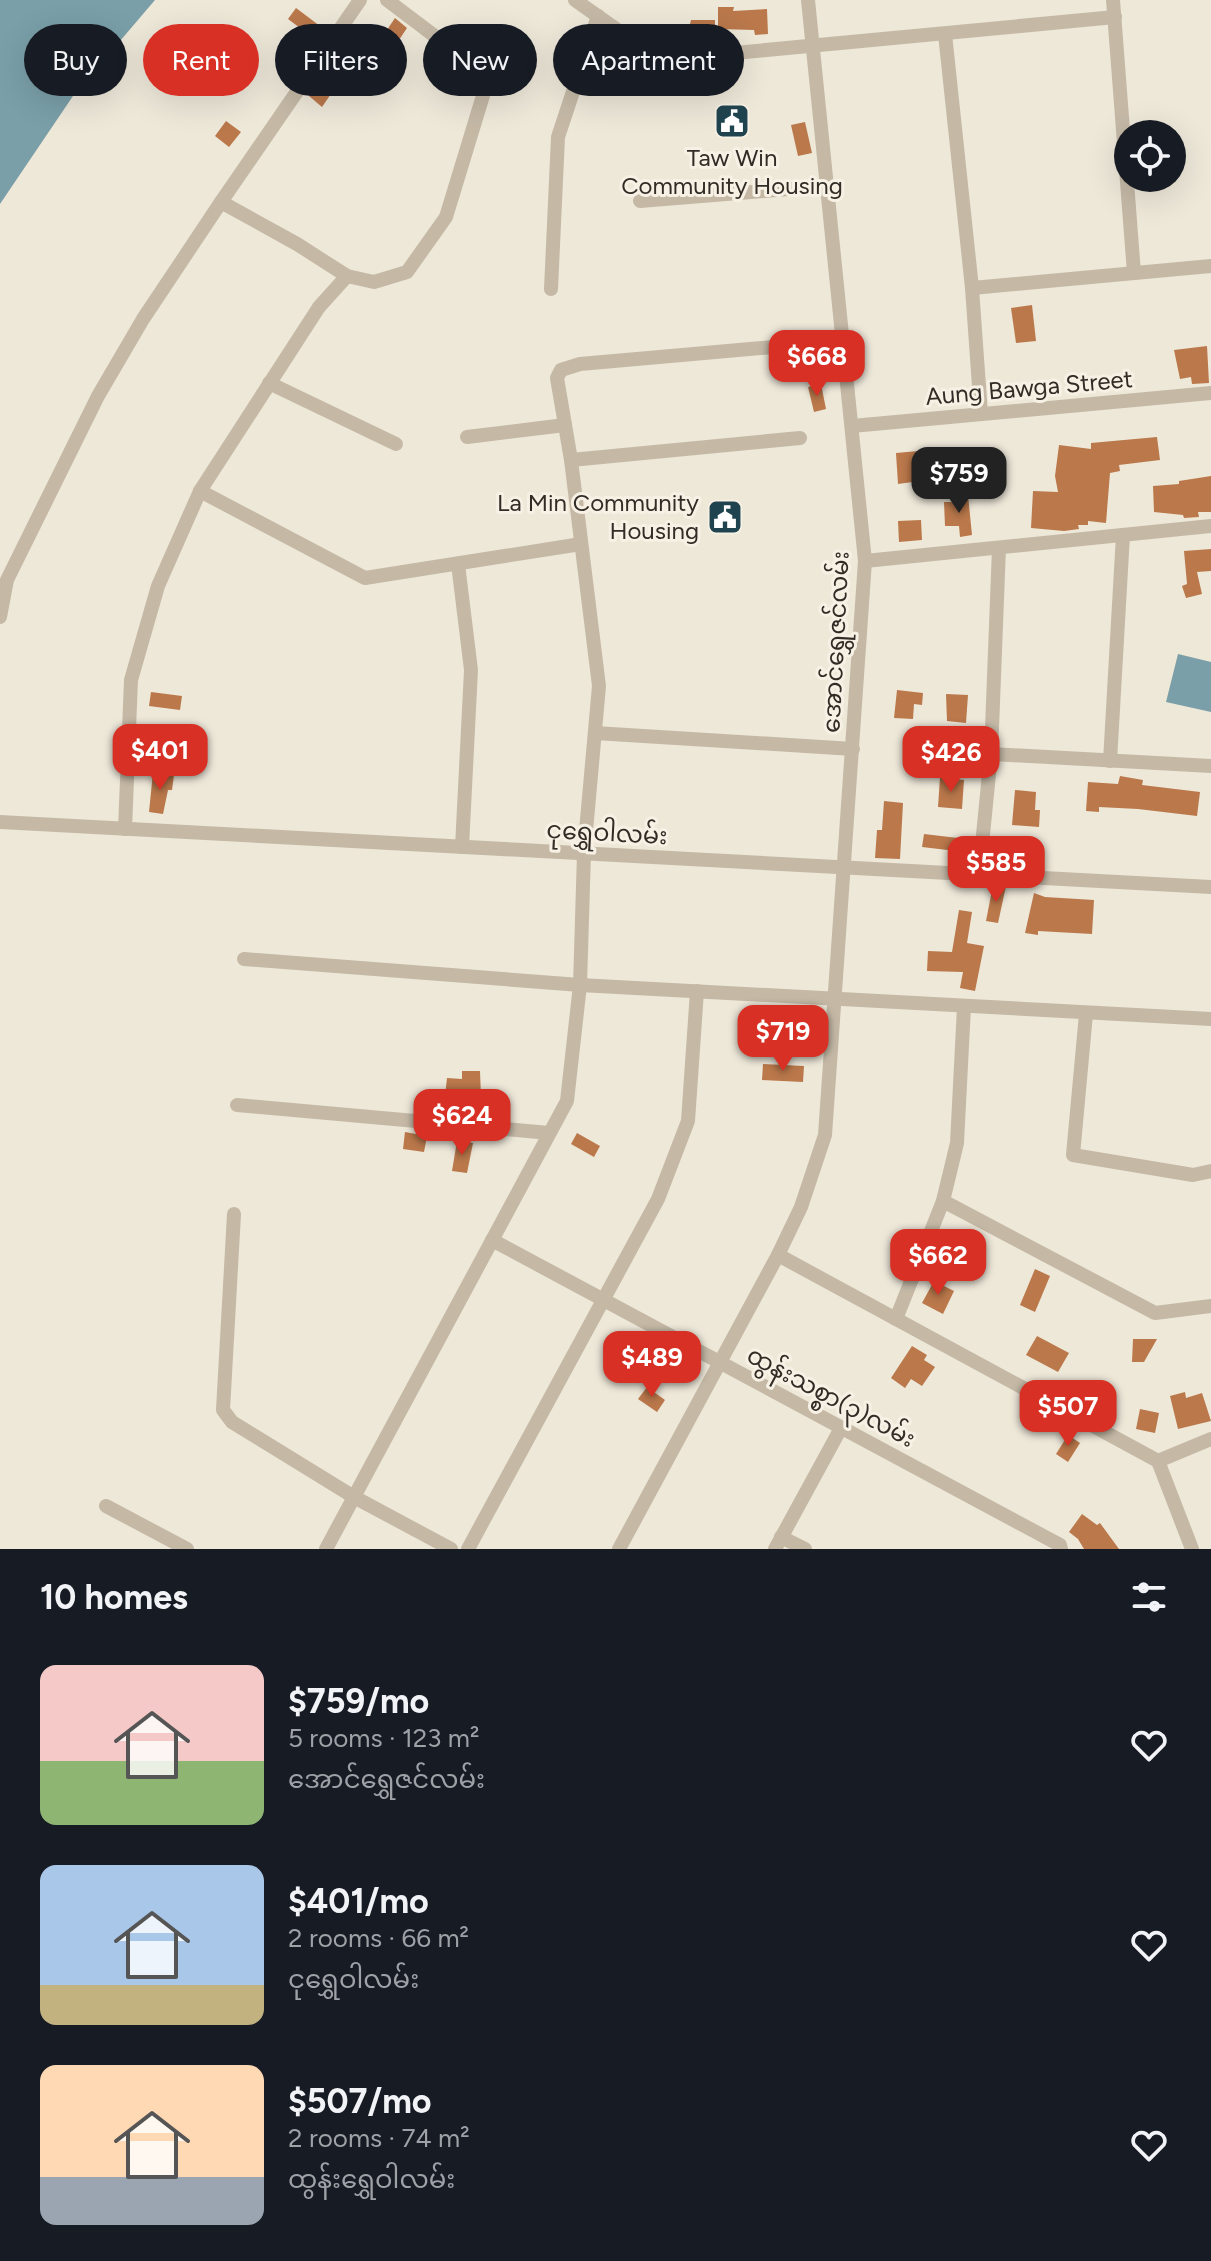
<!DOCTYPE html>
<meta charset="utf-8">
<style>
body{margin:0;font-family:Figtree,"Noto Sans Myanmar",sans-serif;background:#242831;color:#f1f3f6;height:100vh;display:flex;flex-direction:column;font-size:30px;white-space:nowrap}
*{box-sizing:border-box;margin:0}
p{font-size:26px;color:#9ea1a6}
.icon{flex:none;width:44px;height:44px;fill:none;stroke:currentColor;stroke-width:2;stroke-linecap:round;stroke-linejoin:round}
.map{position:relative;height:1549px;overflow:hidden}
.side{display:flex;flex-direction:column;background:#171b24;flex:1}
.side>*{flex:none}
.top-card{position:absolute;left:24px;top:24px;width:800px;height:72px;display:flex;gap:16px}
.tools{position:absolute;left:1114px;top:120px;display:grid;gap:16px}
.tools a{display:grid;place-items:center;width:72px;height:72px;border-radius:50%;background:#171b24;box-shadow:0 8px 32px #0002;font-size:40px}
.price{position:absolute;translate:-50% -68px;padding:0 18px;border-radius:16px;background:#d93025;color:#fff;font-size:26px;line-height:52px;filter:drop-shadow(0 2px 4px #0008)}
.price::after{content:'';position:absolute;left:50%;top:48px;width:24px;height:18px;margin-left:-12px;background:inherit;clip-path:polygon(0 0,100% 0,50% 100%)}
.price.active{background:#222;color:#fff}
ul{padding:0;list-style:none}
li{display:flex;align-items:center;gap:24px;height:200px;padding:0 40px}
li span{display:grid;place-items:center;flex:none;width:224px;height:160px;border-radius:16px;color:#555}
li>.icon{margin-inline-start:auto}
span .icon{width:96px;height:96px;fill:#fffc;stroke-width:1}
li b{font-size:34px}
h2{display:flex;justify-content:space-between;align-items:center;height:96px;padding:0 40px;font-size:34px}
.tag{padding:0 28px;border-radius:36px;background:#171b24;box-shadow:0 8px 32px #0002;font-size:28px;line-height:72px}
.tag.active{background:#d93025;color:#fff}
.map>svg:first-child{display:block}
.water{fill:#7a9fa8}
.building{fill:#ba784b}
.lines{fill:none;stroke-linecap:round;stroke-linejoin:round}
.minor{stroke:#c5b9a6;stroke-width:14}
.labels{text-anchor:middle;stroke-width:6;stroke-linejoin:round;paint-order:stroke}
.poi-label{font-size:24px;fill:#322c26;stroke:#f6f1e4}
.street-label{font-size:24px;fill:#322c26;stroke:#f6f1e4}
</style>
<div class="map">
<svg width="1211" height="1549" viewBox="0 0 1211 1549">
<rect width="100%" height="100%" fill="#eee8d9"/>
<g class="water">
<polygon points="0,0 155,0 73,96 0,204"/>
<polygon points="1178,654 1211,662 1211,712 1166,702"/>
</g>
<g class="building">
<polygon points="718,7 734,7 733,11 767,9 768,34 755,35 754,30 718,29"/>
<polygon points="296,8 320,26 312,37 288,19"/>
<polygon points="395,18 407,28 385,61 372,52"/>
<polygon points="691,20 715,20 715,40 686,40"/>
<polygon points="599,46 628,70 620,79 595,58"/>
<polygon points="320,78 335,88 322,107 309,96"/>
<polygon points="226,121 241,132 229,147 215,136"/>
<polygon points="805,122 812,153 798,156 791,125"/>
<polygon points="1032,305 1036,341 1016,343 1011,308"/>
<polygon points="1207,346 1209,383 1192,384 1191,377 1180,379 1174,350"/>
<polygon points="821,384 826,409 814,412 808,387"/>
<polygon points="1157,437 1160,460 1119,465 1120,471 1110,473 1106,523 1088,521 1088,525 1078,525 1079,529 1064,531 1031,528 1033,491 1058,492 1055,476 1059,445 1091,449 1091,443"/>
<polygon points="918,451 920,481 898,484 896,453"/>
<polygon points="1211,476 1211,512 1198,512 1199,517 1184,518 1183,515 1154,512 1153,486 1179,484 1179,481"/>
<polygon points="968,495 972,535 960,537 959,526 945,526 944,502 957,502 956,497"/>
<polygon points="921,520 922,540 899,542 898,521"/>
<polygon points="1211,549 1211,571 1197,572 1202,594 1186,598 1182,586 1187,584 1184,551"/>
<polygon points="897,690 923,693 922,705 914,704 913,719 894,718"/>
<polygon points="151,692 182,696 180,710 149,706"/>
<polygon points="946,694 968,695 966,723 947,721"/>
<polygon points="153,772 174,775 172,790 168,790 163,814 149,812"/>
<polygon points="1120,776 1143,780 1142,785 1200,792 1197,816 1138,809 1099,807 1099,812 1086,811 1088,782 1118,784"/>
<polygon points="940,778 964,780 962,809 938,807"/>
<polygon points="1015,790 1036,792 1035,810 1040,810 1039,827 1012,825"/>
<polygon points="884,801 903,803 900,859 875,858 877,830 882,830"/>
<polygon points="924,834 958,838 956,851 922,847"/>
<polygon points="1006,846 1036,852 1033,866 1016,864 1016,867 1004,866"/>
<polygon points="993,885 1006,886 998,923 986,921"/>
<polygon points="1034,893 1045,897 1094,900 1092,934 1038,931 1038,935 1025,933"/>
<polygon points="959,910 972,912 967,943 984,946 975,991 960,988 963,972 927,971 928,951 952,952"/>
<polygon points="769,1017 808,1022 807,1036 768,1033"/>
<polygon points="763,1064 804,1066 803,1082 762,1080"/>
<polygon points="462,1071 480,1071 481,1097 445,1096 447,1078 462,1079"/>
<polygon points="405,1132 427,1136 424,1152 403,1149"/>
<polygon points="577,1133 600,1146 594,1157 571,1144"/>
<polygon points="457,1141 473,1143 467,1173 452,1171"/>
<polygon points="1035,1269 1050,1276 1035,1312 1020,1305"/>
<polygon points="934,1281 954,1291 943,1314 922,1303"/>
<polygon points="1037,1336 1069,1353 1058,1372 1026,1355"/>
<polygon points="1133,1339 1157,1339 1144,1362 1132,1362"/>
<polygon points="912,1346 927,1355 924,1360 935,1367 922,1386 911,1379 905,1388 891,1378"/>
<polygon points="647,1387 665,1400 657,1412 638,1399"/>
<polygon points="1185,1392 1186,1398 1202,1393 1211,1421 1178,1429 1170,1396"/>
<polygon points="1140,1409 1159,1413 1155,1433 1136,1429"/>
<polygon points="1068,1435 1080,1443 1068,1462 1056,1454"/>
<polygon points="1082,1514 1097,1525 1100,1523 1119,1549 1084,1549 1078,1539 1069,1532"/>
</g>
<g class="lines">
<g class="minor">
<polyline points="575,0 660,60 1115,17"/>
<polyline points="1113,0 1134,273"/>
<polyline points="945,34 972,288 981,414"/>
<polyline points="640,201 826,186"/>
<polyline points="221,202 360,0"/>
<polyline points="972,288 1211,266"/>
<polyline points="551,289 558,137 598,16"/>
<polyline points="269,383 396,444"/>
<polyline points="852,426 1211,393"/>
<polyline points="467,437 565,425"/>
<polyline points="571,460 800,438"/>
<polyline points="200,491 365,578 581,544"/>
<polyline points="865,561 1211,526"/>
<polyline points="458,564 471,670 462,847"/>
<polyline points="0,617 7,580 98,396 143,319 221,202 297,244 347,276 374,282 407,272 446,217 485,89 485,74 387,0"/>
<polyline points="595,733 853,749"/>
<polyline points="991,754 1211,766"/>
<polyline points="1110,761 1123,535"/>
<polyline points="0,822 1211,887"/>
<polyline points="125,829 131,680 158,586 200,491 319,307 347,276"/>
<polyline points="979,875 991,754 999,548"/>
<polyline points="244,959 580,985 1211,1019"/>
<polyline points="1086,1014 1073,1155 1193,1175 1211,1171"/>
<polyline points="237,1105 549,1133"/>
<polyline points="943,1201 1155,1313 1211,1306"/>
<polyline points="234,1214 223,1410 232,1422 354,1497 451,1549"/>
<polyline points="492,1240 1060,1545 1061,1549"/>
<polyline points="778,1255 1158,1461 1211,1439"/>
<polyline points="896,1319 943,1201 957,1143 964,1007"/>
<polyline points="1158,1461 1192,1549"/>
<polyline points="106,1506 187,1549"/>
<polyline points="781,1537 805,1549"/>
<polyline points="326,1549 567,1101 580,985 584,853 599,686 571,460 557,378 561,370 580,364 842,341"/>
<polyline points="468,1549 658,1199 688,1121 697,991"/>
<polyline points="619,1549 778,1255 801,1207 825,1135 865,561 808,0"/>
<polyline points="775,1549 841,1428"/>
</g>
</g>
<defs>
<symbol id="civic-square" viewBox="-11 -11 22 22"><rect x="-9" y="-9" width="18" height="18" rx="4" fill="#20444f" stroke="#f6f1e4"/><path d="M-.6-6.5H3V-4.5H.6V-3L4-1V1h2V6H-6V1h2V-1L-.6-3ZM-1.2 2.5V6h2.4V2.5Z" fill="#fff"/></symbol>
</defs>
<g fill-rule="evenodd">
<use href="#civic-square" x="712" y="101" width="40" height="40"/>
<use href="#civic-square" x="705" y="497" width="40" height="40"/>
</g>
<g class="labels">
<g class="poi-label">
<text x="732" y="166">Taw Win<tspan x="732" dy="28">Community Housing</tspan></text>
<text x="699" y="511" text-anchor="end">La Min Community<tspan x="699" dy="28">Housing</tspan></text>
</g>
<g class="street-label">
<text transform="translate(1029 388) rotate(-5)" y="8">Aung Bawga Street</text>
<text transform="translate(836 642) rotate(-87)" y="8">အောင်ရွှေဇင်လမ်း</text>
<text transform="translate(607 833) rotate(3)" y="8">ငုရွှေဝါလမ်း</text>
<text transform="translate(831 1397) rotate(28)" y="8">ထွန်းသစ္စာ(၃)လမ်း</text>
</g>
</g>
</svg>
<div class="tools">
<a><svg class="icon" aria-label="locate" viewBox="0 0 24 24"><circle cx="12" cy="12" r="6"/><path d="M12 2v4M12 18v4M2 12h4M18 12h4"/></svg></a>
</div>
<b class="price" style="left:817px;top:398px">$668</b>
<b class="price active" style="left:959px;top:515px">$759</b>
<b class="price" style="left:160px;top:792px">$401</b>
<b class="price" style="left:951px;top:794px">$426</b>
<b class="price" style="left:996px;top:904px">$585</b>
<b class="price" style="left:783px;top:1073px">$719</b>
<b class="price" style="left:462px;top:1157px">$624</b>
<b class="price" style="left:938px;top:1297px">$662</b>
<b class="price" style="left:652px;top:1399px">$489</b>
<b class="price" style="left:1068px;top:1448px">$507</b>
<div class="top-card">
<a class="tag">Buy</a>
<a class="tag active">Rent</a>
<a class="tag">Filters</a>
<a class="tag">New</a>
<a class="tag">Apartment</a>
</div>
</div>
<section class="side">
<h2>10 homes<svg class="icon" aria-label="filters" viewBox="0 0 24 24"><path d="M4 7h16M4 17h16"/><circle cx="9" cy="7" r="2"/><circle cx="15" cy="17" r="2"/></svg></h2>
<ul>
<li><span style="background:linear-gradient(#f6c9c9 60%,#8fb573 0)"><svg class="icon" aria-label="home" viewBox="0 0 24 24"><path d="M3 11l9-7 9 7M6 9v11h12V9"/></svg></span><div><b>$759/mo</b><p>5 rooms · 123 m²</p><p>အောင်ရွှေဇင်လမ်း</p></div><svg class="icon" aria-label="heart" viewBox="0 0 24 24"><path d="M12 20l-8-8c-3-5 5-10 8-4 3-6 11-1 8 4z"/></svg></li>
<li><span style="background:linear-gradient(#a9c7e8 75%,#c2b280 0)"><svg class="icon" aria-label="home" viewBox="0 0 24 24"><path d="M3 11l9-7 9 7M6 9v11h12V9"/></svg></span><div><b>$401/mo</b><p>2 rooms · 66 m²</p><p>ငုရွှေဝါလမ်း</p></div><svg class="icon" aria-label="heart" viewBox="0 0 24 24"><path d="M12 20l-8-8c-3-5 5-10 8-4 3-6 11-1 8 4z"/></svg></li>
<li><span style="background:linear-gradient(#ffd9b3 70%,#9aa5b1 0)"><svg class="icon" aria-label="home" viewBox="0 0 24 24"><path d="M3 11l9-7 9 7M6 9v11h12V9"/></svg></span><div><b>$507/mo</b><p>2 rooms · 74 m²</p><p>ထွန်းရွှေဝါလမ်း</p></div><svg class="icon" aria-label="heart" viewBox="0 0 24 24"><path d="M12 20l-8-8c-3-5 5-10 8-4 3-6 11-1 8 4z"/></svg></li>
</ul>
</section>
